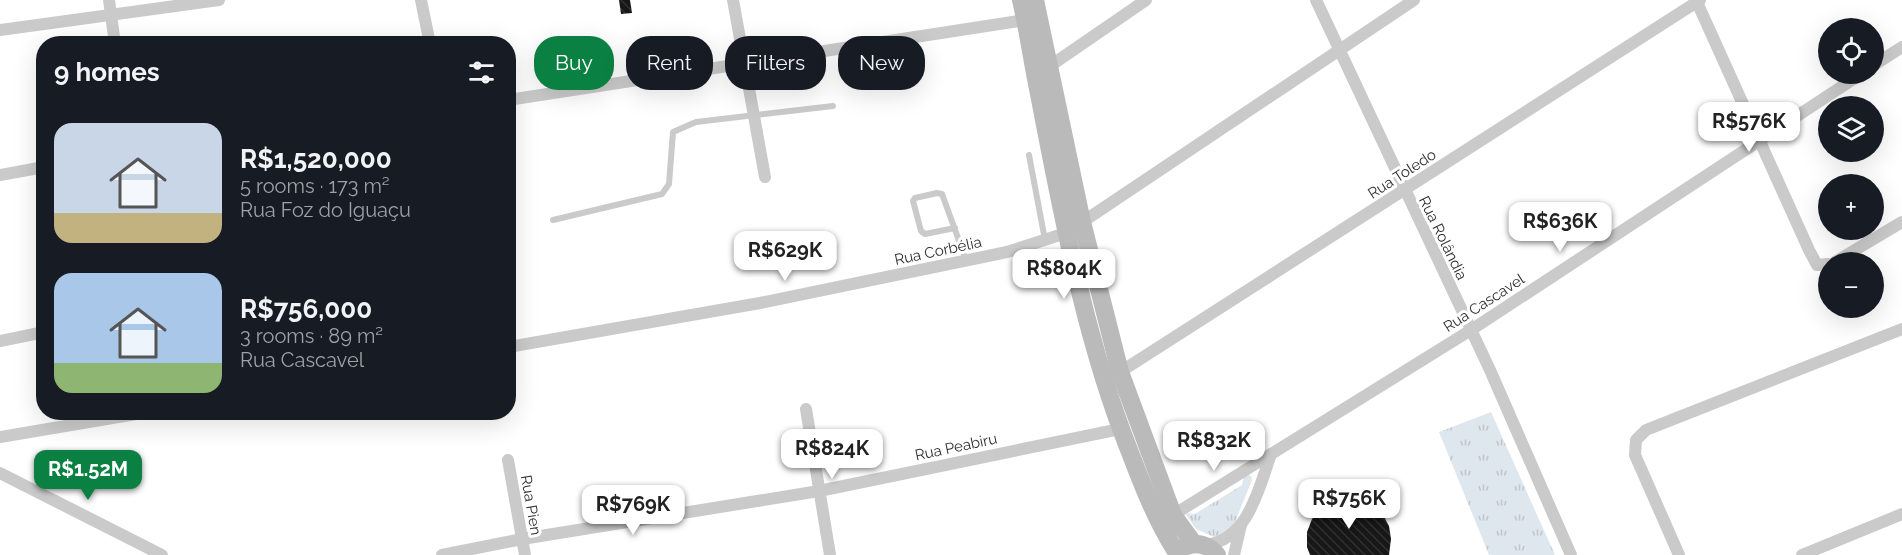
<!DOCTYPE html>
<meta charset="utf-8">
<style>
body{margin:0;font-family:Raleway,sans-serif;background:#242831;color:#f1f3f6;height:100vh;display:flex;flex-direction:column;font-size:22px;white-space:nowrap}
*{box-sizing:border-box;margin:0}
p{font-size:20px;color:#9ea1a6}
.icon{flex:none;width:33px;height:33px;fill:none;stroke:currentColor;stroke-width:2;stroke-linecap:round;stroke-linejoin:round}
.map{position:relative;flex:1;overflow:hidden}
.side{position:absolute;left:36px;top:36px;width:480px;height:384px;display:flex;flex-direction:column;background:#171b24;border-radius:24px;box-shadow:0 6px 24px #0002}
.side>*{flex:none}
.top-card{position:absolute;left:534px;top:36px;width:570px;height:54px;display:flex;gap:12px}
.buttons{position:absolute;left:1818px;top:18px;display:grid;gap:12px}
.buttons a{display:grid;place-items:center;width:66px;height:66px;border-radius:50%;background:#171b24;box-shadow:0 6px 24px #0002;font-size:30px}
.price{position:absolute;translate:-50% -51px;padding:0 14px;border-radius:12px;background:#fff;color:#222;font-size:20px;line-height:39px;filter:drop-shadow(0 2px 3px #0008)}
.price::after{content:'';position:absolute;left:50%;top:36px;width:18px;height:14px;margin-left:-9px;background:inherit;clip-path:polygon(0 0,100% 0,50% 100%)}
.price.on{background:#0b8043;color:#fff}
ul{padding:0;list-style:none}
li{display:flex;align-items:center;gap:18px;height:150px;padding:0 18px}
li span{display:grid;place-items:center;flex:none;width:168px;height:120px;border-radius:18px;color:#555}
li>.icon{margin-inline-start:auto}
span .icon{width:72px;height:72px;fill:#fffc;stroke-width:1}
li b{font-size:26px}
h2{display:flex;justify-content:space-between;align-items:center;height:72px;padding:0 18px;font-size:26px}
.tag{padding:0 21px;border-radius:24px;background:#171b24;box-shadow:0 6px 24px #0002;font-size:21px;line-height:54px}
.tag.on{background:#0b8043;color:#fff}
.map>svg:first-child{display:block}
.grass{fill:url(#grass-tufts)}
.building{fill:url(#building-back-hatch)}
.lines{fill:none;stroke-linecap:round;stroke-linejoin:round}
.lane{stroke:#cacaca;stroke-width:6}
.street{stroke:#cacaca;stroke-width:12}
.secondary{stroke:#bababa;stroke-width:18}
.labels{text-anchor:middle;stroke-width:6;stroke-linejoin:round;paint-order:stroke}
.street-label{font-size:15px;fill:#303030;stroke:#fff}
</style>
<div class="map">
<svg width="1902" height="555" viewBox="0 0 1902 555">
<defs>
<pattern id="grass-tufts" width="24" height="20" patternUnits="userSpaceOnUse" patternTransform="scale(1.5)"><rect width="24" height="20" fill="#dee6ee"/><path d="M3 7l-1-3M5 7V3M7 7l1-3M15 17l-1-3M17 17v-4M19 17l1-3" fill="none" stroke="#bfc6cc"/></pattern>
<pattern id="building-back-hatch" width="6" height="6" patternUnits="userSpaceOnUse" patternTransform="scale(1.5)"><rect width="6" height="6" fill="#171717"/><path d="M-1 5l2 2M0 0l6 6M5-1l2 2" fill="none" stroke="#303030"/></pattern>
</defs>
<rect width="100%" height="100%" fill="#fff"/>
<g class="grass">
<polygon points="1491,412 1555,555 1489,555 1439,432"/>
<polygon points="1244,474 1251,476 1252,480 1233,527 1230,531 1214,537 1196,529 1185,513 1195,514 1242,485"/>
</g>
<g class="building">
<polygon points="619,0 630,0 632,13 621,14"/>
<polygon points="1348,498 1362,500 1373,505 1383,515 1389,526 1391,539 1389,555 1310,555 1307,547 1307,532 1312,519 1322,508 1334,500"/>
</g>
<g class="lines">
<g class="lane">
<polyline points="1029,155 1045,240"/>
<polyline points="553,220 662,194 669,184 673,132 696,122 833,106"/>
<polyline points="955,228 925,234 921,231 913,201 915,198 937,193 942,194 966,260"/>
</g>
<g class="street">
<polyline points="109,0 115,44"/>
<polyline points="421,0 430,44"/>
<polyline points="733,0 765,177"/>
<polyline points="1316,0 1490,370 1571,555"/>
<polyline points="1696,0 1809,250 1817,265 1828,264"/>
<polyline points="0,30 219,0"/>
<polyline points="1874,65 1902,47"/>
<polyline points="1050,66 1146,0"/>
<polyline points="508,100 1025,20"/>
<polyline points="0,175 44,167"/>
<polyline points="1835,262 1902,222"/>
<polyline points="0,341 44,332"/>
<polyline points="508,347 760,303 1007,252 1066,233 1414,0"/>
<polyline points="1120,372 1700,0"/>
<polyline points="806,409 830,555"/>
<polyline points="0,437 148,412"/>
<polyline points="508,460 525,555"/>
<polyline points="0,473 162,555"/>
<polyline points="1173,515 1471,330 1861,74"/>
<path d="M1205 545C1248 541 1259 488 1271 454"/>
<polyline points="442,555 522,539 819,491 1120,429"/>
<polyline points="1234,555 1241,525"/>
<polyline points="1679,555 1635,455 1636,440 1646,430 1902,329"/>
<polyline points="1802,555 1902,514"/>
</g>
<g class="secondary">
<path d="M1021 0C1028 30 1032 60 1038 89 1062 212 1084 338 1131 455 1144 489 1157 522 1177 553"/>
<polyline points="1035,0 1082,222 1120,372 1173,515 1194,544"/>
<path d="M1184 547C1197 541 1208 544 1217 555"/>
</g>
</g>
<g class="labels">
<g class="street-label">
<text transform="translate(1402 174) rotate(-33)" y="5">Rua Toledo</text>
<text transform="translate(1443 238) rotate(64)" y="5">Rua Rolândia</text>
<text transform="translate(938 251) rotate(-12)" y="5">Rua Corbélia</text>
<text transform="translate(1484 303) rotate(-33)" y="5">Rua Cascavel</text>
<text transform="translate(956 447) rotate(-12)" y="5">Rua Peabiru</text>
<text transform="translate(531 505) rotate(80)" y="5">Rua Pien</text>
</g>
</g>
</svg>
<div class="buttons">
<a><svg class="icon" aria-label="locate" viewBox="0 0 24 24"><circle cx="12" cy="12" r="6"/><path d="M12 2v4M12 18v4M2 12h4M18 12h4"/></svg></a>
<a><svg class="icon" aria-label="layers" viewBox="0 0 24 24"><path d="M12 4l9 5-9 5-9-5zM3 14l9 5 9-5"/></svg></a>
<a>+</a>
<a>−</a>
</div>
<b class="price" style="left:1749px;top:153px">R$576K</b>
<b class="price" style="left:1560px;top:253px">R$636K</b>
<b class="price" style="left:785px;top:282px">R$629K</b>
<b class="price" style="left:1064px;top:300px">R$804K</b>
<b class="price" style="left:1214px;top:472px">R$832K</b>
<b class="price" style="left:832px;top:480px">R$824K</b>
<b class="price on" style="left:88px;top:501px">R$1.52M</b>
<b class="price" style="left:1349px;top:530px">R$756K</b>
<b class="price" style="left:633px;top:536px">R$769K</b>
<div class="top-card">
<a class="tag on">Buy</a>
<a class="tag">Rent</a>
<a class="tag">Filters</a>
<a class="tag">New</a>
</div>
<section class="side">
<h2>9 homes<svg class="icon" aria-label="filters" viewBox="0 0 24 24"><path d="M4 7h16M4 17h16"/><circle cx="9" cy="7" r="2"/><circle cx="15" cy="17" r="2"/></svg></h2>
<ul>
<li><span style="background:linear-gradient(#c9d6e8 75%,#c2b280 0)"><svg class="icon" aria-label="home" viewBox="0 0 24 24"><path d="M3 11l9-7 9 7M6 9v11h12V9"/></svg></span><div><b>R$1,520,000</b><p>5 rooms · 173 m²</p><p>Rua Foz do Iguaçu</p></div></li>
<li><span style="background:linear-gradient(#a9c7e8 75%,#8fb573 0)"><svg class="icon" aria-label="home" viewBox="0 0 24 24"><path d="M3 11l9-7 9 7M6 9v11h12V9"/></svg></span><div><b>R$756,000</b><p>3 rooms · 89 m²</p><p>Rua Cascavel</p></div></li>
</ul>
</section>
</div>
